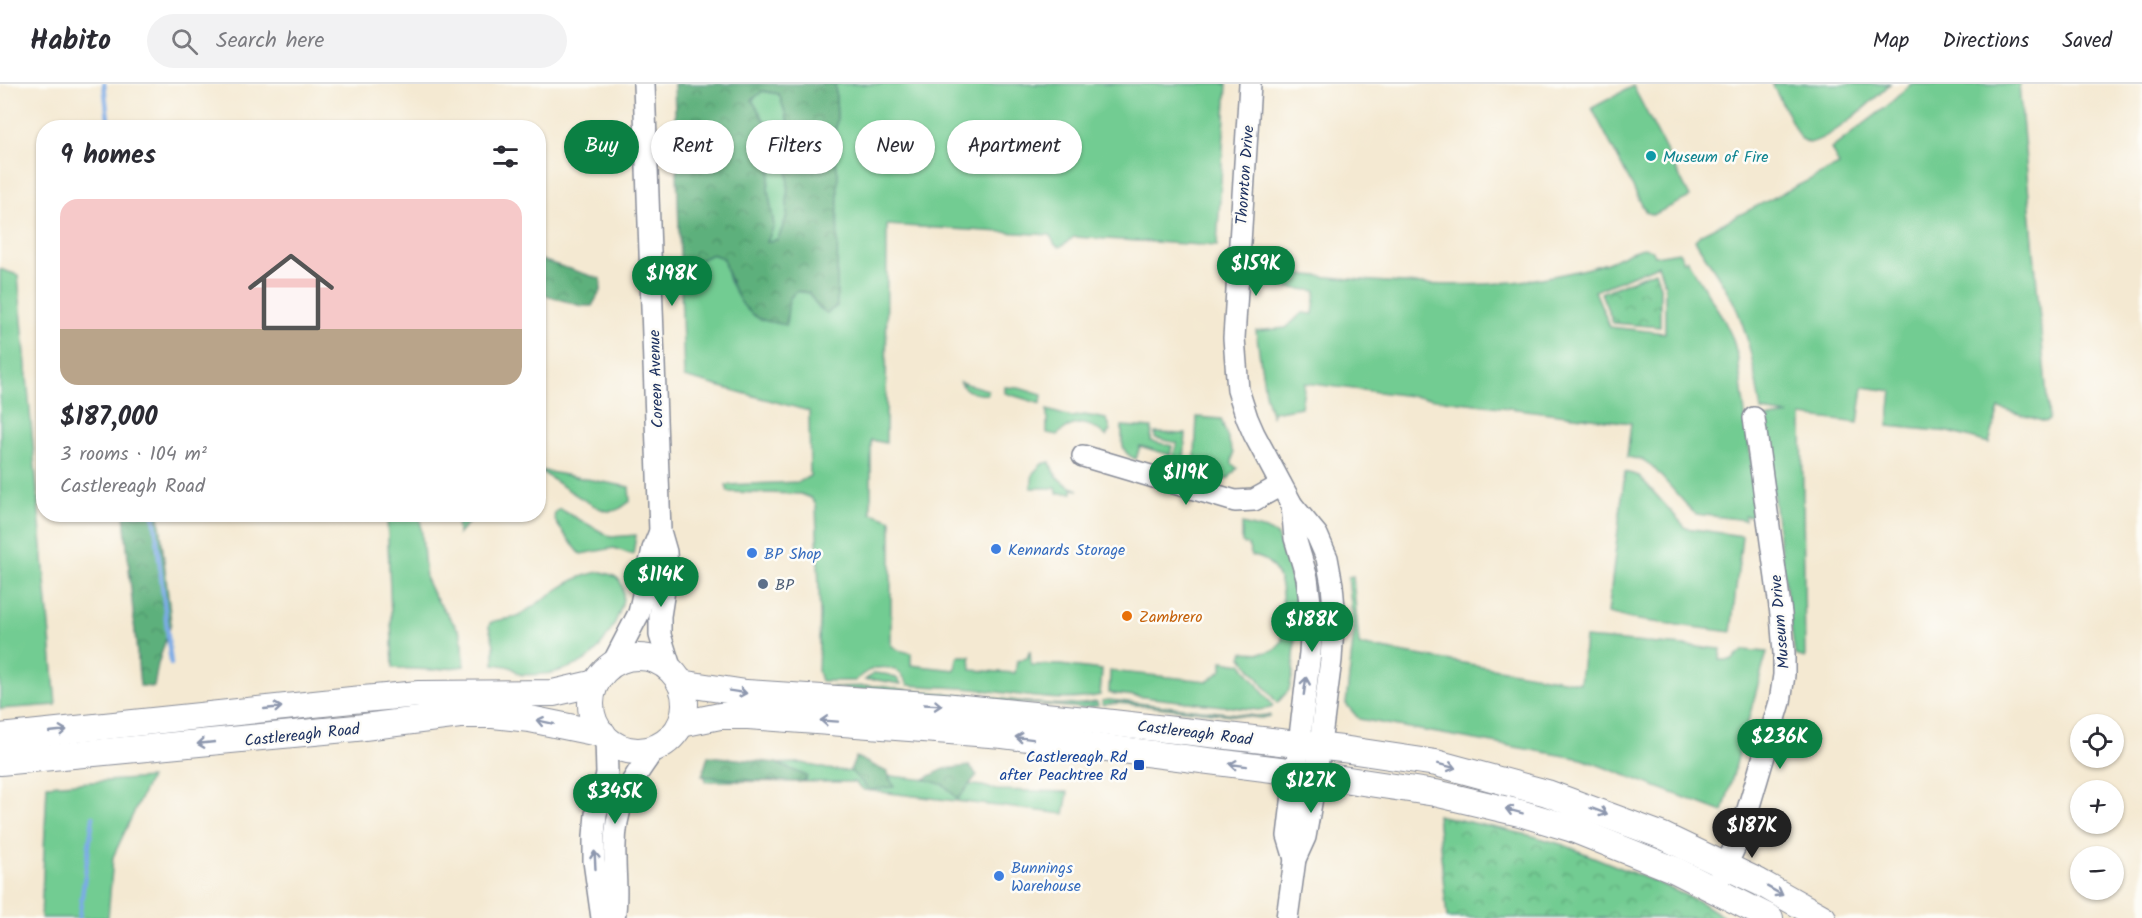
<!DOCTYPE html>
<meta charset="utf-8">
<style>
body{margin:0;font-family:Kalam,sans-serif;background:#f2f2f3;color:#2b2b33;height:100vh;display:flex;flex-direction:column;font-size:22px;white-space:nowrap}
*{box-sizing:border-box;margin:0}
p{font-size:20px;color:#7c7c81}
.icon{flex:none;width:33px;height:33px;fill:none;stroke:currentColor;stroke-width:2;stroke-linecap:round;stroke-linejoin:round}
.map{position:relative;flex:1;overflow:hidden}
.drawer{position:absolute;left:36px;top:36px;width:510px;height:402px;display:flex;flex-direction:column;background:#fff;border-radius:24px;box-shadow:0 2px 4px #0004}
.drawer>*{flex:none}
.banner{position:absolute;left:564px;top:36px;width:570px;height:54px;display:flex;gap:12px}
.buttons{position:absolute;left:2070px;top:630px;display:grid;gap:12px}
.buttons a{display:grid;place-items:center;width:54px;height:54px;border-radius:50%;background:#fff;box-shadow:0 2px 4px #0004;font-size:30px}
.price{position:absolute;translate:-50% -51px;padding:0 14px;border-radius:21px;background:#0b8043;color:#fff;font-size:20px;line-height:39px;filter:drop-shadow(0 2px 3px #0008)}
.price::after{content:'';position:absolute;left:50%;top:36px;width:18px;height:14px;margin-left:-9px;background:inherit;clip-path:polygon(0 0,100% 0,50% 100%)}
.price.on{background:#222;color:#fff}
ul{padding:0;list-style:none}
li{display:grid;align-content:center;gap:12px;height:318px;padding:0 24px}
li span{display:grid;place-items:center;height:186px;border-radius:18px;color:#555}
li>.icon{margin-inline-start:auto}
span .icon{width:108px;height:108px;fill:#fffc;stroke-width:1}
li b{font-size:26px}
h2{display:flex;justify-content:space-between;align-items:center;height:72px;padding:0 24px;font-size:26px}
.pill{padding:0 21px;border-radius:27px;background:#fff;box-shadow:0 2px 4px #0004;font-size:21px;line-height:54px}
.pill.on{background:#0b8043;color:#fff}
header{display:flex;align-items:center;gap:36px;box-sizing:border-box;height:84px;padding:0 30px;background:#fff;border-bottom:2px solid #e1e1e2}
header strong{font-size:28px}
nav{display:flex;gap:33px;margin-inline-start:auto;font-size:21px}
.search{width:420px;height:54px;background:#f2f2f3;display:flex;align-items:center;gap:15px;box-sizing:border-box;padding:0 21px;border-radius:33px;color:#7c7c81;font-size:22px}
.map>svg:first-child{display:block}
.green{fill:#72cc92;stroke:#467e78;stroke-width:1.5;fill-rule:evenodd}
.forest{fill:url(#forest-crowns);stroke:#3c706d;stroke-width:1.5;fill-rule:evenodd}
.park{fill:url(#park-crowns);stroke:#467e78;stroke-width:1.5}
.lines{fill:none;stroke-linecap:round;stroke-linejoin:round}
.stream{stroke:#7babe6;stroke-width:4.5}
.minor-casing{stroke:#888c98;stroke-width:24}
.major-casing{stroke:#888c98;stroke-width:28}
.minor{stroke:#fff;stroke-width:21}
.major{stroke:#fff;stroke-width:26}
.oneway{stroke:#8d97ae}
.culture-dot{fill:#0f9aa8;stroke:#fdfcf7;stroke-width:2}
.shop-dot{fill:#3f7fe0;stroke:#fdfcf7;stroke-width:2}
.service-dot{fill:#5c6f8a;stroke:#fdfcf7;stroke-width:2}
.food-dot{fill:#e8710a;stroke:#fdfcf7;stroke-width:2}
.transit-dot{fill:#1a4fb4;stroke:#fdfcf7;stroke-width:2}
.labels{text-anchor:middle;stroke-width:5;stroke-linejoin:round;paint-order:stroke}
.culture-label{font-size:16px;fill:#0d838f;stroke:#fdfcf7;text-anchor:start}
.street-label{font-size:16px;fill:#1b2f5e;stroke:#fdfcf7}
.shop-label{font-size:16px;fill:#366cbe;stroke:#fdfcf7;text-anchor:start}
.service-label{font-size:16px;fill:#4e5e75;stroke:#fdfcf7;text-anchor:start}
.food-label{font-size:16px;fill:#c56008;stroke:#fdfcf7;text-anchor:start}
.transit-label{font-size:16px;fill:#164399;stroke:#fdfcf7;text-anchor:end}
</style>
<header>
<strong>Habito</strong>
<div class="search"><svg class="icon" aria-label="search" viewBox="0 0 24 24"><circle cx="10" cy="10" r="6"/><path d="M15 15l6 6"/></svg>Search here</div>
<nav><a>Map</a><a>Directions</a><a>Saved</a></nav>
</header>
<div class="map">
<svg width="2142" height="834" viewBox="0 0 2142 834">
<defs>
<pattern id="forest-crowns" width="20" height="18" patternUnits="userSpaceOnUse" patternTransform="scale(1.5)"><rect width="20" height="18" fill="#5db07c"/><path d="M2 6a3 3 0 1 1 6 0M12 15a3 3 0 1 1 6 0" fill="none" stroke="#4c9069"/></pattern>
<pattern id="park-crowns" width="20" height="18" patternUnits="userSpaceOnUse" patternTransform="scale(1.5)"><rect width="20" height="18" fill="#72cc92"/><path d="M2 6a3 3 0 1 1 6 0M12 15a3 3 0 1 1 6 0" fill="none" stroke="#5da67a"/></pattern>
</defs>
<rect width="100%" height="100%" fill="#fdfcf7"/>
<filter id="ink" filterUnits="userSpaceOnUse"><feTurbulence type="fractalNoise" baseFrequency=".0167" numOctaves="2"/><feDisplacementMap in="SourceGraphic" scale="12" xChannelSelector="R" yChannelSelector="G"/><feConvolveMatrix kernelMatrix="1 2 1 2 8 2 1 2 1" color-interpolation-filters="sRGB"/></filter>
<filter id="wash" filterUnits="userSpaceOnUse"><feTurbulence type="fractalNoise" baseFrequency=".008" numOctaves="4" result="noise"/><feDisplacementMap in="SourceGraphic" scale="24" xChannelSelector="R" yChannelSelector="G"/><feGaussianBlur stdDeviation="1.35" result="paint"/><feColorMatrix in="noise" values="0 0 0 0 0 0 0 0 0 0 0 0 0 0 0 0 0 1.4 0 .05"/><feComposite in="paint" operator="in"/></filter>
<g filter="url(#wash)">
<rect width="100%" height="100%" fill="#f4e9d2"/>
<g class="green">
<path d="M835 0H1227L1217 162 1074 153 1060 163 1055 161 1050 151 887 141 886 359 871 356V429L890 435 891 437V561L898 566 911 569V581L955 586 957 574 959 572H970L971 586 1015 589 1017 577 1027 574 1030 567 1031 581H1060L1102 586 1100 611C1059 621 1014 609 974 605 952 603 930 603 908 601 898 577 871 580 855 597H821L818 587 820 532 816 421 811 414 801 410 728 408 726 401 799 398 810 392 809 327 684 293 681 202 688 201 698 177 712 170 723 174 729 197 743 221 789 215 796 207 809 209 818 223 838 90 834 68 837 32Z"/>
<path d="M1772 0H1890C1871 18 1835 53 1809 59L1800 54Z"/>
<path d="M1911 0H2019L2049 336 2045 338 1999 324 1989 359 1949 348 1888 342 1892 307 1863 303 1858 339 1802 332 1805 574 1795 571 1763 335 1789 331 1761 327C1755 291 1750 253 1734 219 1723 198 1708 177 1695 156L1701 150 1839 81 1831 65 1886 23Z"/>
<polygon points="1633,2 1690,113 1653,131 1646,128 1643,123 1592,24"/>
<polygon points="762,7 779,10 789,40 787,132 778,155 766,159 774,142 768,104 773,72 772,49 752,16"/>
<path d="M1645 164 1652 166 1655 172 1679 168 1684 178 1687 176 1723 234 1733 255 1738 275 1758 431 1745 432V436L1696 430 1692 427 1652 382 1643 376 1627 373 1631 339 1305 299 1301 323 1273 328 1272 333 1265 309 1256 247 1286 244 1302 229 1313 230 1316 207 1283 203 1284 189C1368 196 1452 208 1536 195 1560 191 1584 186 1607 179 1620 174 1632 165 1645 164ZM1658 181 1665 201V249L1610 243 1595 207Z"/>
<polygon points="0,185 18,191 56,621 0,625"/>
<path d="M960 298 988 306V310C976 311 966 309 960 298Z"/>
<polygon points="1005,303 1019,304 1042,311 1041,320 1005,309"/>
<path d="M1047 326 1071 333 1085 331 1106 335 1109 340 1110 346 1106 352C1089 337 1075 335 1057 351L1047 349Z"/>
<polygon points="1197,333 1221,335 1233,369 1232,380 1237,384 1228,395 1211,397 1196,393 1194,391"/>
<path d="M1122 342 1152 344 1151 357 1172 362 1170 371 1140 362 1136 375C1120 370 1122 356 1122 342Z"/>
<polygon points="1155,349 1186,350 1183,388 1177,387 1180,375 1173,372 1177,359 1155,354"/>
<path d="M1050 378C1054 394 1064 401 1079 406L1072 405V409H1057L1056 404H1031L1033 389 1042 380Z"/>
<path d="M539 386 629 403 630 417C624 422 617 428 609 427 596 427 552 395 539 386Z"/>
<polygon points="1625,388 1639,392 1686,444 1742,452 1731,548 1631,535 1608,529"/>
<path d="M560 425 611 453 636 451 633 471 614 464 581 470C579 469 557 441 556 438 554 434 554 433 555 428Z"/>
<polygon points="387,431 420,431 426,495 434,512 460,548 463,560 464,582 434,586 393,584"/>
<polygon points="457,431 475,431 458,451"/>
<path d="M1242 440 1270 447 1277 452 1289 486 1294 507 1297 531 1293 589 1289 606 1277 619 1242 573 1243 568C1258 569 1273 572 1282 557 1282 528 1291 477 1252 472L1248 461 1242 459Z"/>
<path d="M602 488C609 490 618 492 621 499 631 519 605 560 590 573 581 580 567 585 556 588 549 590 525 592 519 590 516 588 515 585 512 584 507 581 499 581 494 580V561L489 543 490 539C498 534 508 537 517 532 547 517 567 491 602 488Z"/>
<polygon points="1353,492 1359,561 1580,599 1585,554 1721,565 1720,576 1732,576 1744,566 1767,568 1723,728 1582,675 1359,635 1346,620 1354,548 1348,493"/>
<polygon points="1222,577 1242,580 1273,622 1271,624 1258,626 1109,609 1110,587 1208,597 1222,586"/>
<path d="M874 589C884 590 897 590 901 600L877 596H865Z"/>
<path d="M880 602C912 608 944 609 977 612 1016 616 1058 625 1097 618L1098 622 1082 624 822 603Z"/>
<polygon points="1109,616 1256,632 1269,631 1270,632 1261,634 1118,619 1103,621 1102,617"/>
<polygon points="802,679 827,685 982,702 996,706 1068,708 1064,730 864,706 855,698 705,697 705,682"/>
<polygon points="150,694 113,773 108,834 41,834 47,701"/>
</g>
<g class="forest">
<path d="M674 0H835L837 32 834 68 838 90 837 222 827 229 818 223 809 209 796 207 789 215 786 241C778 239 766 238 758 234 737 223 729 195 723 174L712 170 698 177 688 202H681ZM763 7 779 10 789 40 787 132 778 155 767 158 774 142 768 104 773 72 772 49 752 16Z"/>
<polygon points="538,175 601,195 601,206 592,222 581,222 539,209"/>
<polygon points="124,431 159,431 171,539 158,580 154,603 140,602"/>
<polygon points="708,672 776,679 807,692 806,696 799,698 740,696 702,692"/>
<polygon points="856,673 887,688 894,703 869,706 850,686"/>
<polygon points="969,682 977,691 958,715 944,701 924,695 944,685"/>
</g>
<g class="park">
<polygon points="1655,187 1660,202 1660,243 1613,239 1601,209"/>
<polygon points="1437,731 1533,752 1564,761 1658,799 1700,818 1725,834 1447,834"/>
</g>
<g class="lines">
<g class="stream">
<polyline points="104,0 109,44"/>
<polyline points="154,430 171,580"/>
<polyline points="79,834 93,733"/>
</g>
</g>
</g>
<g filter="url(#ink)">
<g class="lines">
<defs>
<g id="minor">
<polyline points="644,0 660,447 666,468 667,487 660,532 660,551 671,586"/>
<polyline points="1250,0 1234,254 1238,306 1247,334 1254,350 1292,421 1317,451 1327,474 1332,501 1334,524 1331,576 1316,691 1305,753 1295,775 1287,834"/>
<polyline points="1083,372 1235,417 1254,416 1281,401"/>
<polyline points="1292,421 1295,454 1307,494 1312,535 1310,569 1288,752 1295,775"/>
<polyline points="612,581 639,529 653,465 659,450"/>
<polyline points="1715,804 1740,752 1780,618 1784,591 1784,569 1781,530 1754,334"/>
<polyline points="602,834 594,777 594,752 596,730 607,690 606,654"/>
<path d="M614 834C618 814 615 794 615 774 613 723 627 703 655 664"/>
</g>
<g id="major">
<circle cx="638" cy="620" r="47"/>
<polyline points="680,599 746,609 943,622 1086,636 1342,665 1436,679 1547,709 1663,752 1759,798 1823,834"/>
<polyline points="681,640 720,632 748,632 1003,651 1296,688 1435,709 1520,729 1570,744 1675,786 1770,834"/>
<polyline points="0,653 352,616 419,610 553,609 596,599"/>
<polyline points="0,678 356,644 460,631 493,631 530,635 603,650"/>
</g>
</defs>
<use href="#minor" class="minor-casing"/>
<use href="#major" class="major-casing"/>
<use href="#minor" class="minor"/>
<use href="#major" class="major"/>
</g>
<defs><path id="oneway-shaft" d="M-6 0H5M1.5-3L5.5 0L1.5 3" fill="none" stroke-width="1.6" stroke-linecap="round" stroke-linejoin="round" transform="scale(1.5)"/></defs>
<g class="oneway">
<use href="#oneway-shaft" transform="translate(1305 602) rotate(-82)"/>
<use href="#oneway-shaft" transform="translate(738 608) rotate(9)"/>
<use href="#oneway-shaft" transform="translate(933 621) rotate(3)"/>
<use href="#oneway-shaft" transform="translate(273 624) rotate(-6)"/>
<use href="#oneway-shaft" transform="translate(829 637) rotate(-176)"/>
<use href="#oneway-shaft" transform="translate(545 638) rotate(-168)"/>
<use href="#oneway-shaft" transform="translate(58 647) rotate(-6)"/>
<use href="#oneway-shaft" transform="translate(1024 654) rotate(-173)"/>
<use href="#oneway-shaft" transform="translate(206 659) rotate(174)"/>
<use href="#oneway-shaft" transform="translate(1238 681) rotate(-173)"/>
<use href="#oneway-shaft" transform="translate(1447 682) rotate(14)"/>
<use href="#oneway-shaft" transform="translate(1514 727) rotate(-165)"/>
<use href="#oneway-shaft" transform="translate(1599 727) rotate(20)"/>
<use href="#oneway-shaft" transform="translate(595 776) rotate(-93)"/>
<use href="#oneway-shaft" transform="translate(1775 807) rotate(29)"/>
</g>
</g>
<circle class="culture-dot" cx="1651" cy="72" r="6"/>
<g class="shop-dot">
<circle cx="996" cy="465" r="6"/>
<circle cx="752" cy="469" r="6"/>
<circle cx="999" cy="792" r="6"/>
</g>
<circle class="service-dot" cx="763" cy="500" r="6"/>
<circle class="food-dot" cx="1127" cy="532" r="6"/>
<rect class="transit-dot" x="1133" y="675" width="12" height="12" rx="3"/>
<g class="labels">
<g class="culture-label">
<text x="1663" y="78">Museum of Fire</text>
</g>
<g class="street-label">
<text transform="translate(1244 91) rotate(-86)" y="6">Thornton Drive</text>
<text transform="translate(655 295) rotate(-92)" y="6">Coreen Avenue</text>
<text transform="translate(1779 538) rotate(-95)" y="6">Museum Drive</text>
<text transform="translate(1195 648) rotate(7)" y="6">Castlereagh Road</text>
<text transform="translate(302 650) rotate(-6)" y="6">Castlereagh Road</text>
</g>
<g class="shop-label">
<text x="1008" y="471">Kennards Storage</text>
<text x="764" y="475">BP Shop</text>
<text x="1011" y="789">Bunnings<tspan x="1011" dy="18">Warehouse</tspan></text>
</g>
<g class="service-label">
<text x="775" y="506">BP</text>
</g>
<g class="food-label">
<text x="1139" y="538">Zambrero</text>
</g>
<g class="transit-label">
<text x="1127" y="678">Castlereagh Rd<tspan x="1127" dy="18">after Peachtree Rd</tspan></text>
</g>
</g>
</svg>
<div class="buttons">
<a><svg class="icon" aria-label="locate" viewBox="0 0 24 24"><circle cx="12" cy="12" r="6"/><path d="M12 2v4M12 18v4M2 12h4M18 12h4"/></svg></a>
<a>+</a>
<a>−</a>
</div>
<b class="price" style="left:1256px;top:213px">$159K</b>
<b class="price" style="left:672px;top:223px">$198K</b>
<b class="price" style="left:1186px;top:422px">$119K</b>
<b class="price" style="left:661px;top:524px">$114K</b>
<b class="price" style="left:1312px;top:569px">$188K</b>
<b class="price" style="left:1780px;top:686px">$236K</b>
<b class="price" style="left:1311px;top:730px">$127K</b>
<b class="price" style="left:615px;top:741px">$345K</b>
<b class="price on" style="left:1752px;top:775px">$187K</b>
<div class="banner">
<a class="pill on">Buy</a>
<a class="pill">Rent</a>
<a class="pill">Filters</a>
<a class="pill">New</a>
<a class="pill">Apartment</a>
</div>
<section class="drawer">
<h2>9 homes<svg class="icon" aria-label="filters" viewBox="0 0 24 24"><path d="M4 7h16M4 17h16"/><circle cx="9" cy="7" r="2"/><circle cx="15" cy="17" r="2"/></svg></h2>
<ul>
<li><span style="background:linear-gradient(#f6c9c9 70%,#b9a48a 0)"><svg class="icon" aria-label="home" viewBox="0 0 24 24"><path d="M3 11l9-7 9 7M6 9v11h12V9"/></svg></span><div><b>$187,000</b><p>3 rooms · 104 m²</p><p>Castlereagh Road</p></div></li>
</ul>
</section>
</div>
